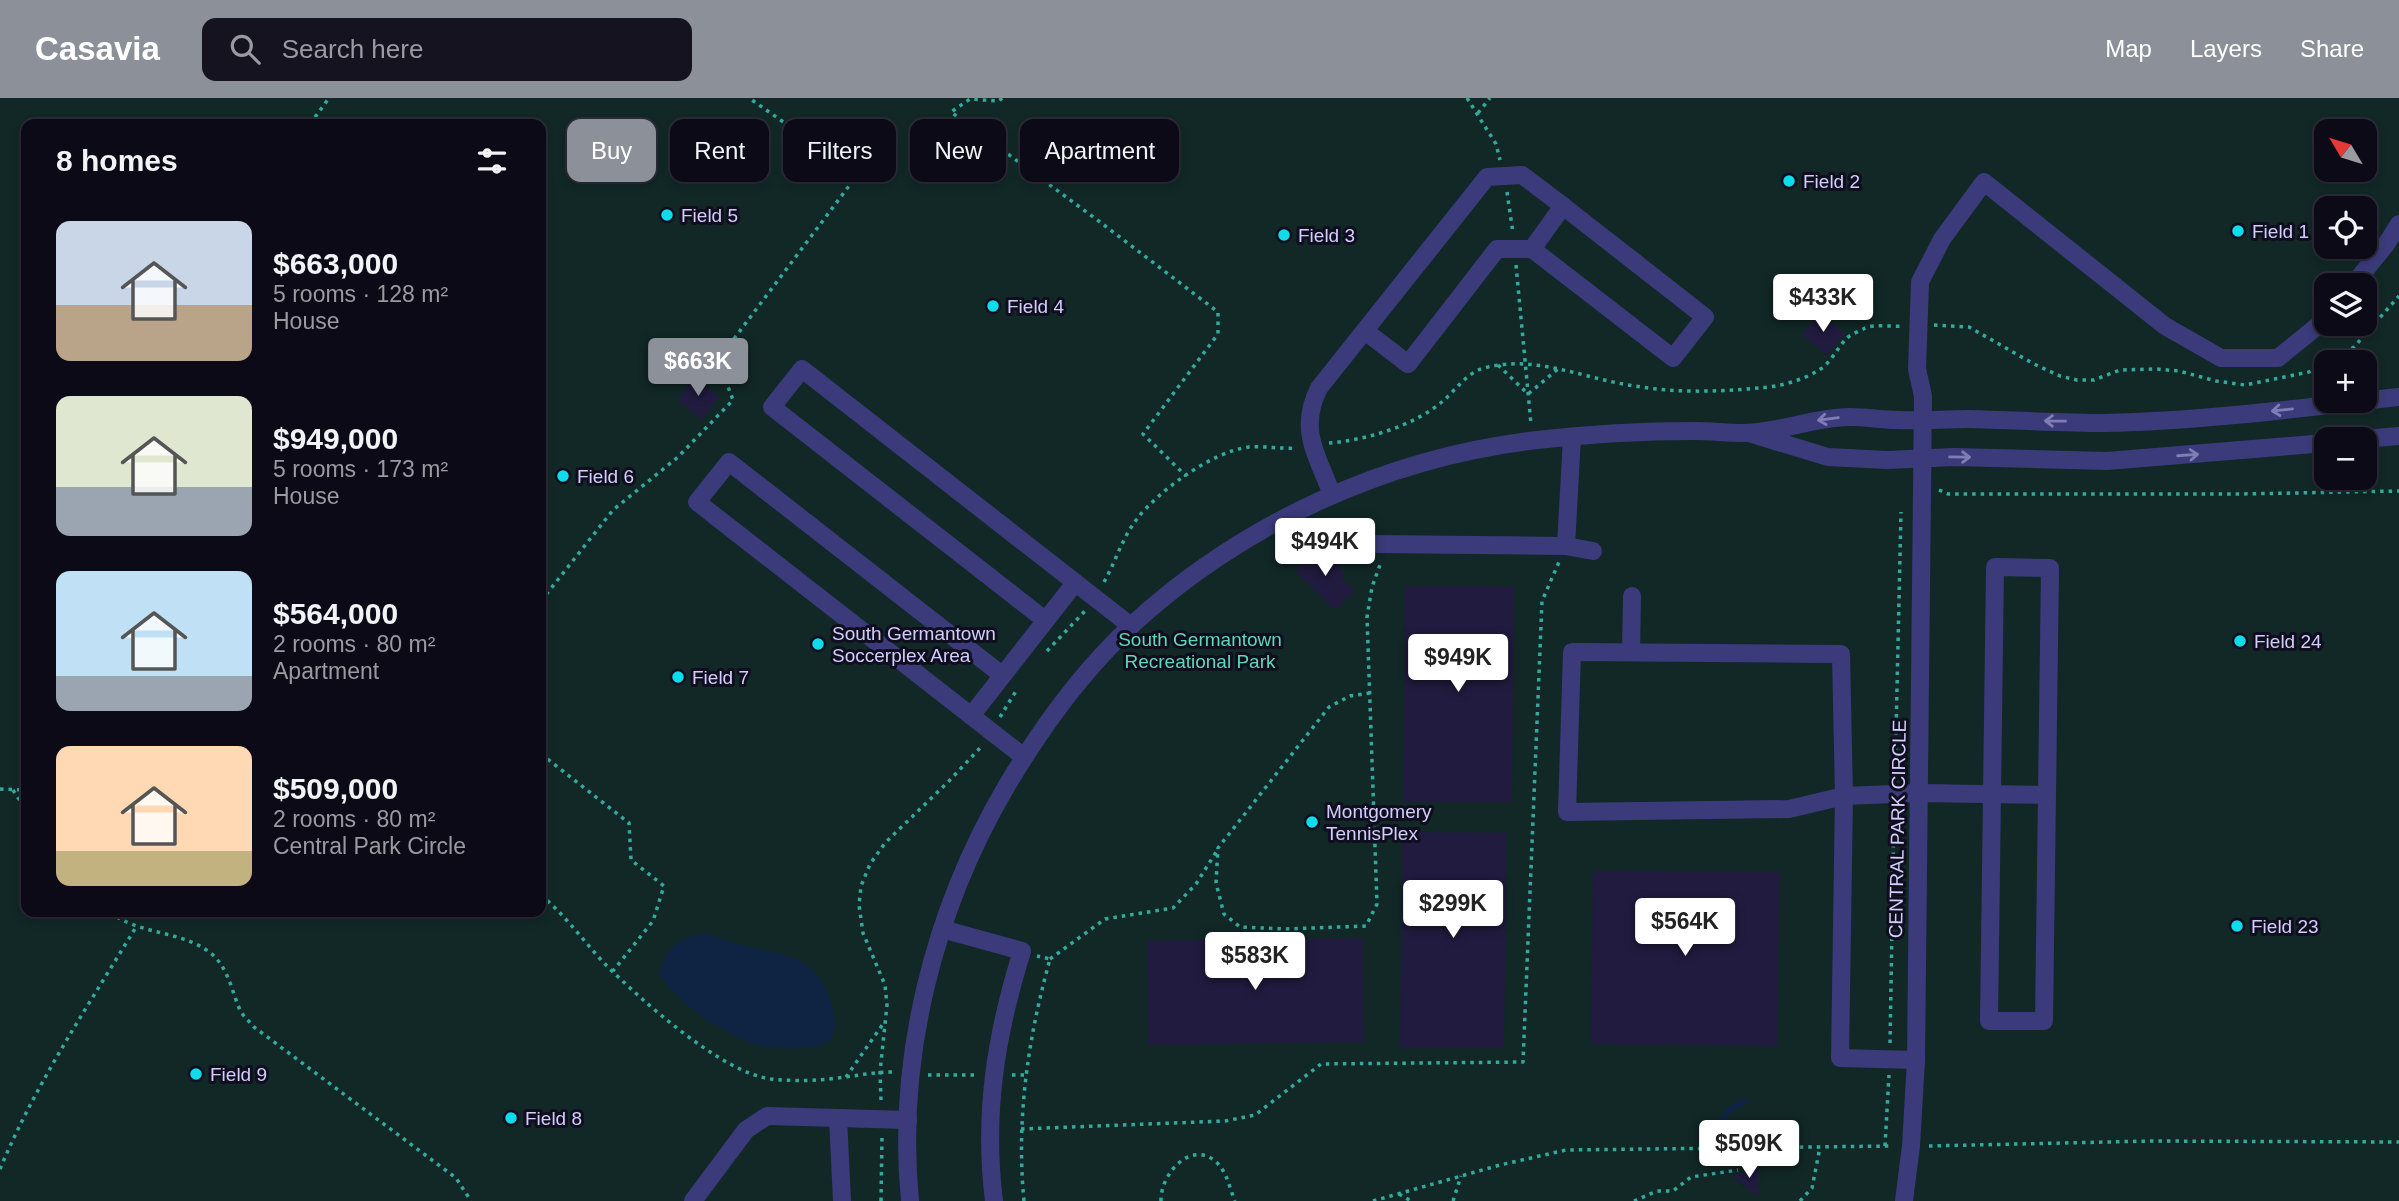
<!DOCTYPE html>
<meta charset="utf-8">
<style>
body{margin:0;font-family:Arial,sans-serif;background:#151320;color:#f1f3f6;height:100vh;display:flex;flex-direction:column;font-size:26px;white-space:nowrap}
*{box-sizing:border-box;margin:0}
p{font-size:23px;color:#9a9aa1}
.icon{flex:none;width:38px;height:38px;fill:none;stroke:currentColor;stroke-width:2;stroke-linecap:round;stroke-linejoin:round}
.map{position:relative;flex:1;overflow:hidden}
.drawer{position:absolute;left:21px;top:21px;width:525px;height:798px;display:flex;flex-direction:column;background:#0c0a17;border-radius:14px;box-shadow:0 4px 10px #0003,0 0 0 2px #2c2b36}
.drawer>*{flex:none}
.guide{position:absolute;left:567px;top:21px;width:665px;height:63px;display:flex;gap:14px}
.needle{width:46px;rotate:308deg}
.buttons{position:absolute;left:2314px;top:21px;display:grid;gap:14px}
.buttons a{display:grid;place-items:center;width:63px;height:63px;border-radius:14px;background:#0c0a17;box-shadow:0 4px 10px #0003,0 0 0 2px #2c2b36;font-size:35px}
.price{position:absolute;translate:-50% -60px;padding:0 16px;border-radius:7px;background:#fff;color:#222;font-size:23px;line-height:46px;filter:drop-shadow(0 2px 4px #0008)}
.price::after{content:'';position:absolute;left:50%;top:42px;width:21px;height:16px;margin-left:-10px;background:inherit;clip-path:polygon(0 0,100% 0,50% 100%)}
.price.on{background:#8c9099;color:#fff}
ul{padding:0;list-style:none}
li{display:flex;align-items:center;gap:21px;height:175px;padding:0 35px}
li span{display:grid;place-items:center;flex:none;width:196px;height:140px;border-radius:14px;color:#555}
li>.icon{margin-inline-start:auto}
span .icon{width:84px;height:84px;fill:#fffc;stroke-width:1}
li b{font-size:30px}
h2{display:flex;justify-content:space-between;align-items:center;height:84px;padding:0 35px;font-size:30px}
.pill{padding:0 24px;border-radius:14px;background:#0c0a17;box-shadow:0 4px 10px #0003,0 0 0 2px #2c2b36;font-size:24px;line-height:63px}
.pill.on{background:#8c9099;color:#fff}
header{display:flex;align-items:center;gap:42px;box-sizing:border-box;height:98px;padding:0 35px;background:#8c9099;color:#fff}
header strong{font-size:33px}
nav{display:flex;gap:38px;margin-inline-start:auto;font-size:24px}
.search{width:490px;height:63px;background:#151320;display:flex;align-items:center;gap:18px;box-sizing:border-box;padding:0 24px;border-radius:14px;color:#9a9aa1;font-size:26px}
.map>svg:first-child{display:block}
.green{fill:#112827;fill-rule:evenodd}
.water{fill:#0e2442}
.lines{fill:none;stroke-linecap:round;stroke-linejoin:round}
.stream{stroke:#0e2442;stroke-width:6}
.building{fill:#211b3f}
.path{stroke:#34aa9f;stroke-width:3.5;stroke-dasharray:3.5 5;stroke-linecap:butt}
.minor{stroke:#3b3b7b;stroke-width:18}
.oneway{stroke:#7e7db5}
.poi-dot{fill:#0ddcea;stroke:#100d1f;stroke-width:2.5}
.labels{text-anchor:middle;stroke-width:6;stroke-linejoin:round;paint-order:stroke}
.poi-label{font-size:19px;fill:#d1cefc;stroke:#100d1f;text-anchor:start}
.park-label{font-size:19px;fill:#5ed8b5;stroke:#100d1f}
.street-label{font-size:19px;fill:#d1cefc;stroke:#100d1f}
</style>
<header>
<strong>Casavia</strong>
<div class="search"><svg class="icon" aria-label="search" viewBox="0 0 24 24"><circle cx="10" cy="10" r="6"/><path d="M15 15l6 6"/></svg>Search here</div>
<nav><a>Map</a><a>Layers</a><a>Share</a></nav>
</header>
<div class="map">
<svg width="2399" height="1103" viewBox="0 0 2399 1103">
<rect width="100%" height="100%" fill="#100d1f"/>
<path class="green" d="M0 0H2399V1103H0ZM26 26H541V814H26ZM2326 33H2364V72H2326ZM2326 110H2364V149H2326ZM2326 187H2364V226H2326ZM2326 264H2364V303H2326ZM2326 341H2364V380H2326Z"/>
<path class="water" d="M706 835C718 839 730 844 742 847 763 853 783 853 803 865 819 875 827 889 832 907 844 947 820 950 788 950 772 950 761 950 746 943 717 931 674 902 659 875 670 846 676 841 706 835Z"/>
<g class="lines">
<polyline class="stream" points="1719,1027 1729,1012 1746,1003"/>
</g>
<g class="building">
<polygon points="1819,215 1845,235 1827,257 1802,237"/>
<polygon points="694,280 719,299 702,321 677,302"/>
<polygon points="1318,449 1345,475 1341,480 1355,493 1335,512 1295,473"/>
<polygon points="1405,488 1514,489 1512,704 1403,704"/>
<polygon points="1403,734 1507,735 1504,950 1400,950"/>
<polygon points="1593,773 1780,774 1777,948 1591,946"/>
<polygon points="1363,840 1364,944 1148,947 1147,843"/>
<polygon points="1758,1070 1758,1099 1732,1078"/>
</g>
<g class="lines">
<g class="path">
<polyline points="1002,0 999,3 970,1 951,14 1100,124 1218,214 1218,236 1143,336 1186,378"/>
<polyline points="1467,0 1496,46 1500,62"/>
<polyline points="1478,15 1490,0"/>
<polyline points="310,26 329,0"/>
<polyline points="1507,94 1513,135"/>
<polyline points="1516,167 1531,326"/>
<polyline points="1934,227 1969,229 2034,266 2060,278 2077,282 2094,282 2120,272 2156,271 2179,273 2216,283 2245,287 2309,274 2326,266"/>
<polyline points="2330,264 2354,249 2399,198"/>
<polyline points="1498,267 1528,296 1558,271"/>
<path d="M1329 345C1366 342 1414 328 1443 303 1456 292 1466 275 1484 270 1535 256 1584 281 1635 288 1675 295 1717 294 1758 290 1777 289 1802 283 1819 272 1831 265 1837 250 1847 240 1851 236 1860 233 1865 230 1875 226 1891 229 1902 228"/>
<polyline points="1939,392 1948,396 2241,396 2399,393"/>
<path d="M1104 484C1116 463 1122 440 1137 421 1158 393 1213 353 1249 349 1265 348 1281 351 1297 350"/>
<polyline points="541,503 613,412 678,359 733,302 718,262 858,76 749,0"/>
<polyline points="1047,553 1085,513"/>
<polyline points="1370,595 1350,598 1329,609 1218,750 1216,785 1224,816 1240,829 1285,831 1366,828 1377,806 1367,519 1372,489 1381,464"/>
<polyline points="1000,619 1016,593"/>
<polyline points="541,656 629,725 631,762 664,788 653,823 613,873"/>
<polyline points="1895,679 1901,414"/>
<polyline points="0,691 26,692"/>
<polyline points="13,692 26,712"/>
<path d="M541 797C566 818 584 844 606 867 641 902 722 975 771 981 790 983 810 983 829 981 851 979 871 974 893 974"/>
<path d="M110 814C140 838 186 832 214 858 229 873 232 894 240 912 243 918 249 923 254 929L456 1080 471 1103"/>
<polyline points="1050,861 1105,821 1173,810 1196,786 1218,751"/>
<polyline points="1890,945 1894,715"/>
<polyline points="928,977 976,977"/>
<polyline points="1012,977 1025,977"/>
<polyline points="846,979 883,926"/>
<polyline points="881,1002 880,974 887,907 885,887 863,835 859,807 861,788 870,766 885,745 948,684 981,649"/>
<polyline points="1021,1031 1225,1023 1255,1017 1321,966 1523,964 1542,503 1559,464"/>
<polyline points="1885,1048 1889,977"/>
<polyline points="1929,1048 2152,1043 2399,1044"/>
<path d="M0 1071C36 985 88 908 136 829"/>
<polyline points="1399,1096 1411,1103"/>
<polyline points="881,1103 882,1038"/>
<path d="M1024 1103C1016 1021 1028 940 1050 861L1037 858"/>
<path d="M1161 1103C1160 1077 1190 1042 1215 1063 1227 1073 1229 1089 1235 1103"/>
<polyline points="1373,1103 1500,1067 1566,1052 1893,1048"/>
<polyline points="1453,1103 1461,1078"/>
<polyline points="1634,1103 1657,1093 1673,1093 1691,1079 1738,1072"/>
<polyline points="1800,1103 1812,1090 1820,1049"/>
</g>
<g class="minor">
<polyline points="1532,151 1673,260 1705,219 1563,108"/>
<polyline points="2353,187 2387,145 2399,126"/>
<polyline points="1752,336 1828,359 1887,362 1954,359 2107,363 2326,345"/>
<polyline points="2364,341 2399,338"/>
<path d="M1332 397C1317 356 1298 332 1319 290L1487 79 1522 77 1563 108 1532 151H1497L1408 266 1365 233"/>
<polyline points="1373,446 1566,448 1572,339"/>
<polyline points="1566,448 1593,453"/>
<polygon points="1995,469 2050,470 2044,923 1989,923"/>
<polyline points="1045,522 772,309 802,271 1131,528"/>
<polyline points="1631,554 1632,498"/>
<polyline points="1002,577 729,364 697,404 1024,659"/>
<polyline points="971,618 1075,485"/>
<path d="M942 831 1022 853C996 937 983 1015 994 1103"/>
<polyline points="1916,962 1840,960 1844,698 1841,556 1572,554 1567,714 1789,711 1844,698 1919,695 2047,697"/>
<polyline points="838,1020 842,1103"/>
<polyline points="693,1103 746,1032 767,1018 908,1022"/>
<path d="M910 1103C896 960 934 812 1006 689 1041 630 1083 572 1133 526 1243 425 1388 359 1537 342 1589 336 1642 333 1694 333 1711 333 1727 335 1743 335 1779 335 1814 319 1850 319 1866 319 1883 322 1899 322 1922 323 1945 321 1968 321 2014 322 2060 325 2105 325 2202 323 2302 310 2399 299"/>
<polyline points="1904,1103 1911,1048 1916,962 1923,298 1917,271 1920,184 1942,141 1984,84 2165,228 2221,260 2278,260 2326,221"/>
</g>
</g>
<defs><path id="oneway-shaft" d="M-6 0H5M1.5-3L5.5 0L1.5 3" fill="none" stroke-width="1.6" stroke-linecap="round" stroke-linejoin="round" transform="scale(1.75)"/></defs>
<g class="oneway">
<use href="#oneway-shaft" transform="translate(2282 312) rotate(174)"/>
<use href="#oneway-shaft" transform="translate(1828 321) rotate(172)"/>
<use href="#oneway-shaft" transform="translate(2055 323) rotate(-179)"/>
<use href="#oneway-shaft" transform="translate(2188 357) rotate(-4)"/>
<use href="#oneway-shaft" transform="translate(1960 359) rotate(1)"/>
</g>
<g class="poi-dot">
<circle cx="1789" cy="83" r="7"/>
<circle cx="667" cy="117" r="7"/>
<circle cx="2238" cy="133" r="7"/>
<circle cx="1284" cy="137" r="7"/>
<circle cx="993" cy="208" r="7"/>
<circle cx="563" cy="378" r="7"/>
<circle cx="2240" cy="543" r="7"/>
<circle cx="818" cy="546" r="7"/>
<circle cx="678" cy="579" r="7"/>
<circle cx="1312" cy="724" r="7"/>
<circle cx="2237" cy="828" r="7"/>
<circle cx="196" cy="976" r="7"/>
<circle cx="511" cy="1020" r="7"/>
</g>
<g class="labels">
<g class="poi-label">
<text x="1803" y="90">Field 2</text>
<text x="681" y="124">Field 5</text>
<text x="2252" y="140">Field 1</text>
<text x="1298" y="144">Field 3</text>
<text x="1007" y="215">Field 4</text>
<text x="577" y="385">Field 6</text>
<text x="832" y="542">South Germantown<tspan x="832" dy="22">Soccerplex Area</tspan></text>
<text x="2254" y="550">Field 24</text>
<text x="692" y="586">Field 7</text>
<text x="1326" y="720">Montgomery<tspan x="1326" dy="22">TennisPlex</tspan></text>
<text x="2251" y="835">Field 23</text>
<text x="210" y="983">Field 9</text>
<text x="525" y="1027">Field 8</text>
</g>
<g class="park-label">
<text x="1200" y="548">South Germantown<tspan x="1200" dy="22">Recreational Park</tspan></text>
</g>
<g class="street-label">
<text transform="translate(1897 731) rotate(-89)" y="7">CENTRAL PARK CIRCLE</text>
</g>
</g>
</svg>
<div class="buttons">
<a><svg class="needle" viewBox="-14 -14 28 28"><path d="M0-13l5 13h-10z" fill="#e53935"/><path d="M0 13l5-13h-10z" fill="#9a9aa1"/></svg></a>
<a><svg class="icon" aria-label="locate" viewBox="0 0 24 24"><circle cx="12" cy="12" r="6"/><path d="M12 2v4M12 18v4M2 12h4M18 12h4"/></svg></a>
<a><svg class="icon" aria-label="layers" viewBox="0 0 24 24"><path d="M12 4l9 5-9 5-9-5zM3 14l9 5 9-5"/></svg></a>
<a>+</a>
<a>−</a>
</div>
<b class="price" style="left:1823px;top:236px">$433K</b>
<b class="price on" style="left:698px;top:300px">$663K</b>
<b class="price" style="left:1325px;top:480px">$494K</b>
<b class="price" style="left:1458px;top:596px">$949K</b>
<b class="price" style="left:1453px;top:842px">$299K</b>
<b class="price" style="left:1685px;top:860px">$564K</b>
<b class="price" style="left:1255px;top:894px">$583K</b>
<b class="price" style="left:1749px;top:1082px">$509K</b>
<div class="guide">
<a class="pill on">Buy</a>
<a class="pill">Rent</a>
<a class="pill">Filters</a>
<a class="pill">New</a>
<a class="pill">Apartment</a>
</div>
<section class="drawer">
<h2>8 homes<svg class="icon" aria-label="filters" viewBox="0 0 24 24"><path d="M4 7h16M4 17h16"/><circle cx="9" cy="7" r="2"/><circle cx="15" cy="17" r="2"/></svg></h2>
<ul>
<li><span style="background:linear-gradient(#c9d6e8 60%,#b9a48a 0)"><svg class="icon" aria-label="home" viewBox="0 0 24 24"><path d="M3 11l9-7 9 7M6 9v11h12V9"/></svg></span><div><b>$663,000</b><p>5 rooms · 128 m²</p><p>House</p></div></li>
<li><span style="background:linear-gradient(#dfe7d0 65%,#9aa5b1 0)"><svg class="icon" aria-label="home" viewBox="0 0 24 24"><path d="M3 11l9-7 9 7M6 9v11h12V9"/></svg></span><div><b>$949,000</b><p>5 rooms · 173 m²</p><p>House</p></div></li>
<li><span style="background:linear-gradient(#bfe0f5 75%,#9aa5b1 0)"><svg class="icon" aria-label="home" viewBox="0 0 24 24"><path d="M3 11l9-7 9 7M6 9v11h12V9"/></svg></span><div><b>$564,000</b><p>2 rooms · 80 m²</p><p>Apartment</p></div></li>
<li><span style="background:linear-gradient(#ffd9b3 75%,#c2b280 0)"><svg class="icon" aria-label="home" viewBox="0 0 24 24"><path d="M3 11l9-7 9 7M6 9v11h12V9"/></svg></span><div><b>$509,000</b><p>2 rooms · 80 m²</p><p>Central Park Circle</p></div></li>
</ul>
</section>
</div>
